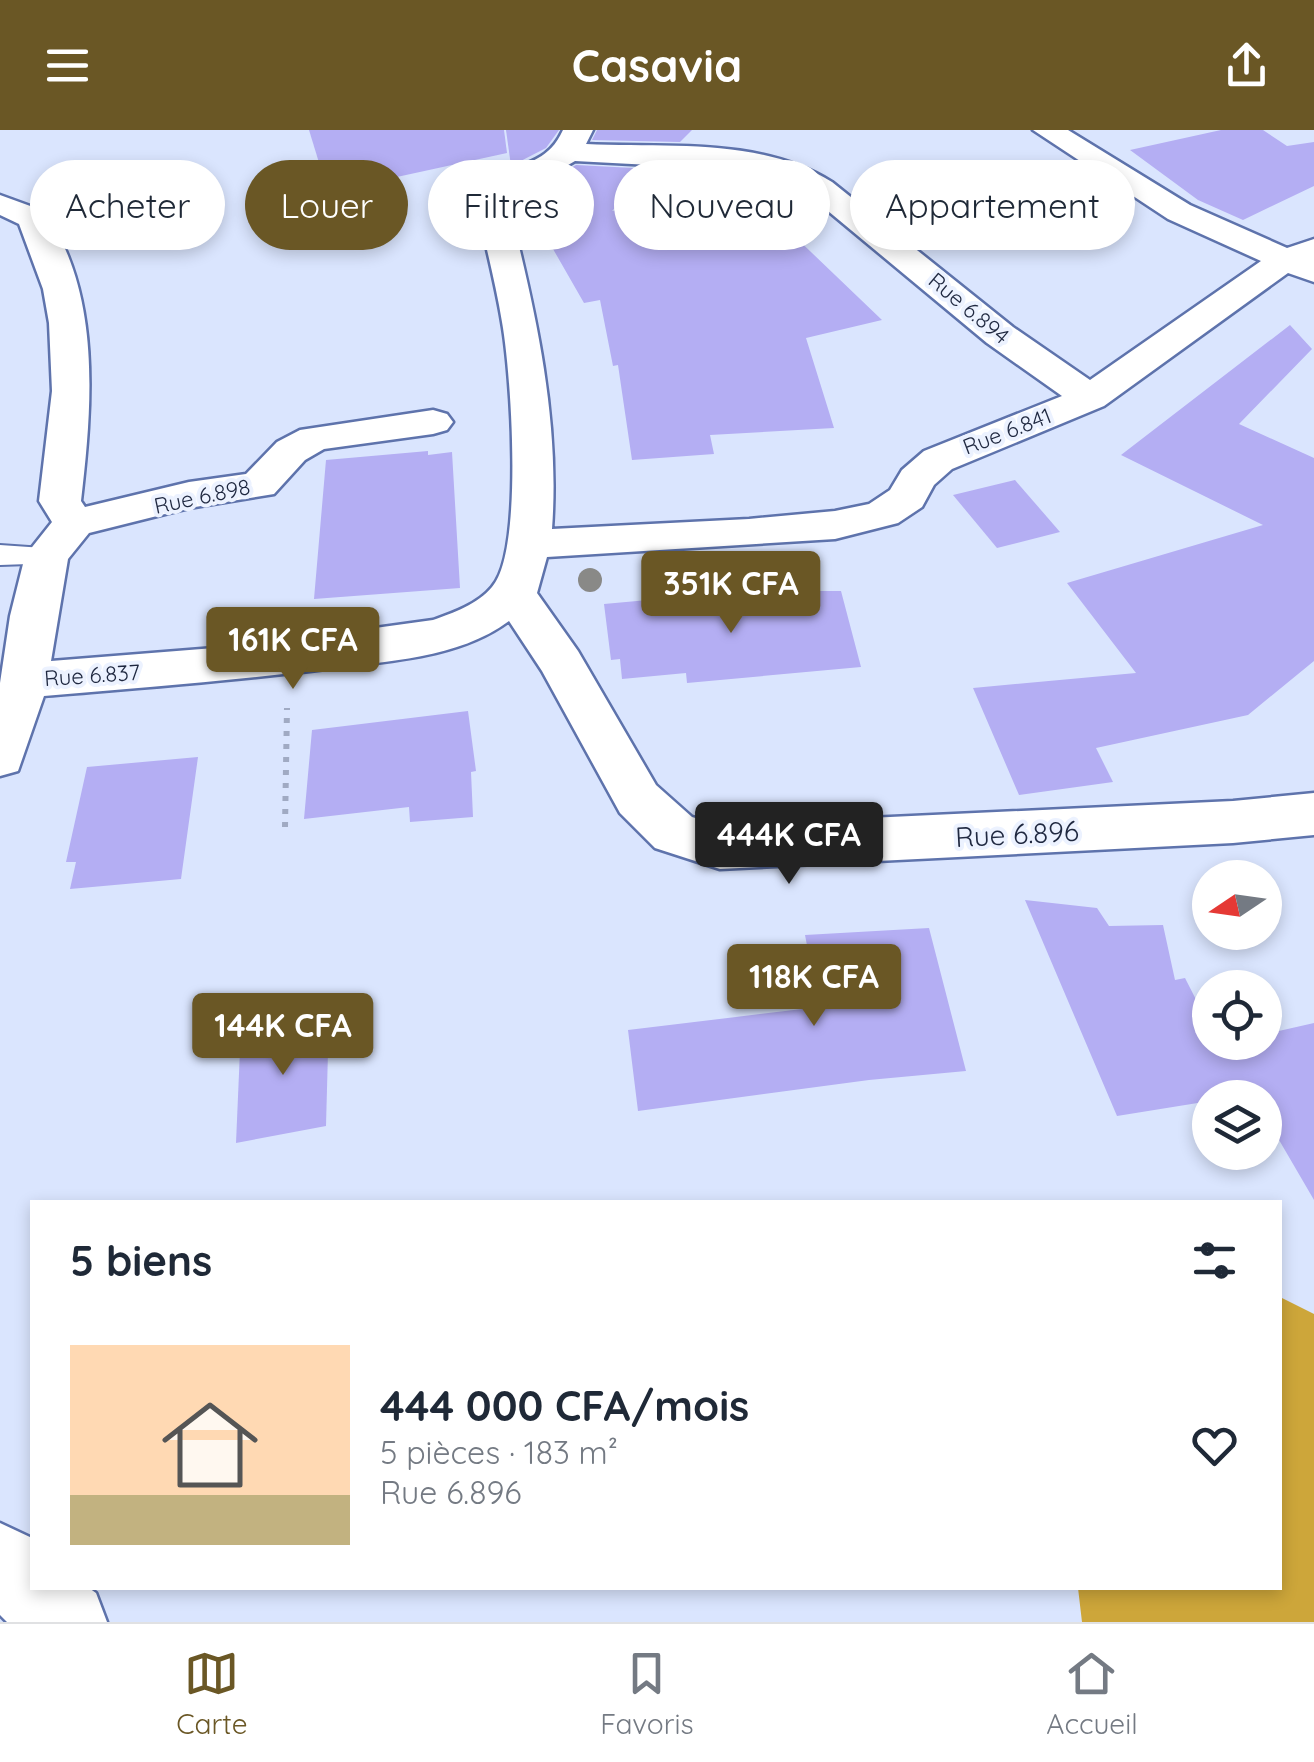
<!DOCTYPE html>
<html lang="fr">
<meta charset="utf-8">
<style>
body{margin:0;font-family:Quicksand,sans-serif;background:#f6f6f7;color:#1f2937;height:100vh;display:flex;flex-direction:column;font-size:38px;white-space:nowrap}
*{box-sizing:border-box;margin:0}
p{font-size:32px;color:#747a83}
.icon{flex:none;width:55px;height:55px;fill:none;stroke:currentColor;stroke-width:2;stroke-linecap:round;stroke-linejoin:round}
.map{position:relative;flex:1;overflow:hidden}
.sheet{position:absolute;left:30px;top:1070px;width:1252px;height:390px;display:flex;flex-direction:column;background:#fff;border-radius:0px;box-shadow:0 5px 15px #0003}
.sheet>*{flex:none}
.top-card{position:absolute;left:30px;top:30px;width:1255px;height:90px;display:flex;gap:20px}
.needle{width:65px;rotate:257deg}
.fabs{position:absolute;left:1192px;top:730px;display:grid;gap:20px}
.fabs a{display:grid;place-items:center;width:90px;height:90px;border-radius:50%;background:#fff;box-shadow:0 5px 15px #0003;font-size:50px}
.price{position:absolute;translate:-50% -85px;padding:0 22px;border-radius:10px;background:#6a5725;color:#fff;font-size:32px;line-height:65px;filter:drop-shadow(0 2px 5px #0008)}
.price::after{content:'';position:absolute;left:50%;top:60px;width:30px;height:22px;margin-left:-15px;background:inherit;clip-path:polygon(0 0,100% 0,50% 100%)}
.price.current{background:#222;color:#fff}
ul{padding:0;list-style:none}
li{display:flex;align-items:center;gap:30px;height:250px;padding:0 40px}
li span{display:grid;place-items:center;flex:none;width:280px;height:200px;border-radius:0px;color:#555}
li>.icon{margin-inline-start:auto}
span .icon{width:120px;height:120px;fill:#fffc;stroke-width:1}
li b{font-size:42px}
h2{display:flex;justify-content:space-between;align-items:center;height:120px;padding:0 40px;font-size:42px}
.tag{padding:0 35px;border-radius:45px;background:#fff;box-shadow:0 5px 15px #0003;font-size:35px;line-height:90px}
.tag.current{background:#6a5725;color:#fff}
header{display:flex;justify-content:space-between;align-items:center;height:130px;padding:0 40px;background:#6a5725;color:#fff;font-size:45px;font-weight:800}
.menu{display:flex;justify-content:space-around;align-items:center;height:140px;border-top:2px solid #e0e1e3;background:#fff;font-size:28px;color:#747a83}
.menu a{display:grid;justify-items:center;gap:5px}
.menu .current{color:#6a5725}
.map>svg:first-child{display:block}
.forest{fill:#cda63a}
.building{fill:#b4aef3}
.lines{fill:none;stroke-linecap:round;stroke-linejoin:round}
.service-casing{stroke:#5e73ac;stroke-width:4}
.minor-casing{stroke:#5e73ac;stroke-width:5}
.path{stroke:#a0aac3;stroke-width:6;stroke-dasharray:5 8;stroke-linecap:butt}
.service{fill:#fff;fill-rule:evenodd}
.minor{fill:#fff;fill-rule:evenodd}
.tree{fill:#898987}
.labels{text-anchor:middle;stroke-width:8;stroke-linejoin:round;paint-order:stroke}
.far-street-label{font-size:22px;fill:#1f2840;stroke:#ecf2ff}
.street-label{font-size:28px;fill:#1f2840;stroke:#ecf2ff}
</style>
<header><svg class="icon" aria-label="menu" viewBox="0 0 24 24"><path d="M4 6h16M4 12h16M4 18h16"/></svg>Casavia<svg class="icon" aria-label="share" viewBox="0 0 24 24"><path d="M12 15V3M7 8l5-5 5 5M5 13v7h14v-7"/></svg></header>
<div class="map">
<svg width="1314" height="1492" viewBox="0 0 1314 1492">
<rect width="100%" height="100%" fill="#dae5fe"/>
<polygon class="forest" points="1280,1167 1314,1184 1314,1492 1082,1492 1078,1458 1280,1458"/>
<g class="building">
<polygon points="309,0 504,0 507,23 328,62"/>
<polygon points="506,0 559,0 546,18 511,36"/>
<polygon points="597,0 692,0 680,12 592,10"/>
<polygon points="1221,0 1263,0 1287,16 1314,12 1314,56 1243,90 1198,70 1130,20"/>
<polygon points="576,35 653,39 612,81 741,55 882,190 806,208 834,298 710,305 714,324 632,330 618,235 613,236 600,170 584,173 545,105 521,107 517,75 521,67"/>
<polygon points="1290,195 1312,219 1239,294 1314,328 1314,531 1248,585 1096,618 1113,652 1019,665 973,558 1136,543 1067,453 1263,395 1121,325"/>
<polygon points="428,321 428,325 452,322 460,458 314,469 326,330"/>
<polygon points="1015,350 1060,402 997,418 953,365"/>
<polygon points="818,461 841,461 861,537 687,553 686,543 622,549 620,529 611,530 604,474 714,464 716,474"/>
<polygon points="468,581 476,641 471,642 473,687 410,692 409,677 304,689 312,600"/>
<polygon points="198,627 181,749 70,759 76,732 66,732 87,637"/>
<polygon points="1025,770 1097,778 1109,796 1163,795 1175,850 1185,848 1210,897 1210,912 1265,912 1265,904 1314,893 1314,1070 1265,986 1265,968 1253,964 1210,968 1210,971 1117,986"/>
<polygon points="929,798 966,941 869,950 638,981 628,900 819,877 805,805"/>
<polygon points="329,885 326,996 236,1013 241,897"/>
</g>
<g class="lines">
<defs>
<polygon id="service" points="0,415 58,419 62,426 58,433 0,435"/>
<g id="minor">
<path d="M563 0H593L586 14C668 18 761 7 832 52L1013 197 1090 250 1261 131 1168 89 1033 0H1068L1190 75 1287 118 1314 109V152L1288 143 1104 276 952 339 934 355 922 377 898 393 835 409 547 427 537 463 578 521 656 655 692 687 720 695 1233 671 1314 663V705L1233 713 720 739 655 718 620 683 542 541 509 491C458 529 386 531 326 539 232 551 138 558 44 566L18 641 0 646V553L10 486 25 426 52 392 39 371 52 261 49 193 43 159 19 94 0 85V65L44 81C102 164 92 276 81 371L85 377 189 352 246 344 277 312 300 300 433 280 447 284 453 292 447 300 433 304 324 319 305 330 274 364 189 378 89 403 68 429 51 531 252 515 433 490C453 483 478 474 492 457 524 421 511 242 502 192 496 155 486 117 478 80 482 72 487 58 494 52 520 29 546 37 563 0ZM575 31 764 41 781 46 810 66 987 213 1062 266 924 321 902 340 890 360 869 374 835 381 749 389 552 399C560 291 536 183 510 80L518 64Z"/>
<polygon points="0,1393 32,1408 32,1458 89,1458 96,1463 107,1492 7,1492 0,1485"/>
</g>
</defs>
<use href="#service" class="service-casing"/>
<use href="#minor" class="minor-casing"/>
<polyline class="path" points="285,697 287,578"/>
<use href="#service" class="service"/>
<use href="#minor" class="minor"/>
</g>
<circle class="tree" cx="590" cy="450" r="12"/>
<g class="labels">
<g class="far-street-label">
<text transform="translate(969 178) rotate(40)" y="8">Rue 6.894</text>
<text transform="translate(1007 301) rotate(-21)" y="8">Rue 6.841</text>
<text transform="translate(202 366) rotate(-12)" y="8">Rue 6.898</text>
<text transform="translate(92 545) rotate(-4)" y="8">Rue 6.837</text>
</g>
<g class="street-label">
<text transform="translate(1017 704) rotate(-3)" y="10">Rue 6.896</text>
</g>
</g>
</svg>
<div class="fabs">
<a><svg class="needle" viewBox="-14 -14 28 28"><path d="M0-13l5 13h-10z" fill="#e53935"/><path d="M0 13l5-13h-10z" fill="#747a83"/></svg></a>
<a><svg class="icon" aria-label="locate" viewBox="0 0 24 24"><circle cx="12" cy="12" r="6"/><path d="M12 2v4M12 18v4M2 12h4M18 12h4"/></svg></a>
<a><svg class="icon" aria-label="layers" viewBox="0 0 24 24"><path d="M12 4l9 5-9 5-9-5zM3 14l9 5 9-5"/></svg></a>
</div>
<b class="price" style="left:731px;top:506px">351K CFA</b>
<b class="price" style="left:293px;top:562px">161K CFA</b>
<b class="price current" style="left:789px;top:757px">444K CFA</b>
<b class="price" style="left:814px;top:899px">118K CFA</b>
<b class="price" style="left:283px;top:948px">144K CFA</b>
<div class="top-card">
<a class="tag">Acheter</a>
<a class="tag current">Louer</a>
<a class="tag">Filtres</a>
<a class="tag">Nouveau</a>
<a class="tag">Appartement</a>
</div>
<section class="sheet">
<h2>5 biens<svg class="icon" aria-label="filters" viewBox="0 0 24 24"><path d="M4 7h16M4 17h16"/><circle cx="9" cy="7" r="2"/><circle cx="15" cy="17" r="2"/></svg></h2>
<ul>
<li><span style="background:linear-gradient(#ffd9b3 75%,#c2b280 0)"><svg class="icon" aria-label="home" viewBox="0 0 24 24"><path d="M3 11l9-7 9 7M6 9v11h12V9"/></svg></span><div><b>444 000 CFA/mois</b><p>5 pièces · 183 m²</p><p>Rue 6.896</p></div><svg class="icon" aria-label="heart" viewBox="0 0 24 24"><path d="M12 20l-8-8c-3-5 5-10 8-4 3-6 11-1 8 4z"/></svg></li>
</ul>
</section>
</div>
<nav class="menu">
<a class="current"><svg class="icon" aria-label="map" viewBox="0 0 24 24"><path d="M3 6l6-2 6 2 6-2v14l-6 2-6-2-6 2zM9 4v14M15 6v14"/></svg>Carte</a>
<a><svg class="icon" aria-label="saved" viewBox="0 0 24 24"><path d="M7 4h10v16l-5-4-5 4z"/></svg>Favoris</a>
<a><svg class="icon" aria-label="home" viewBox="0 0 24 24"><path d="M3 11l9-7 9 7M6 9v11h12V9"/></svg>Accueil</a>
</nav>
